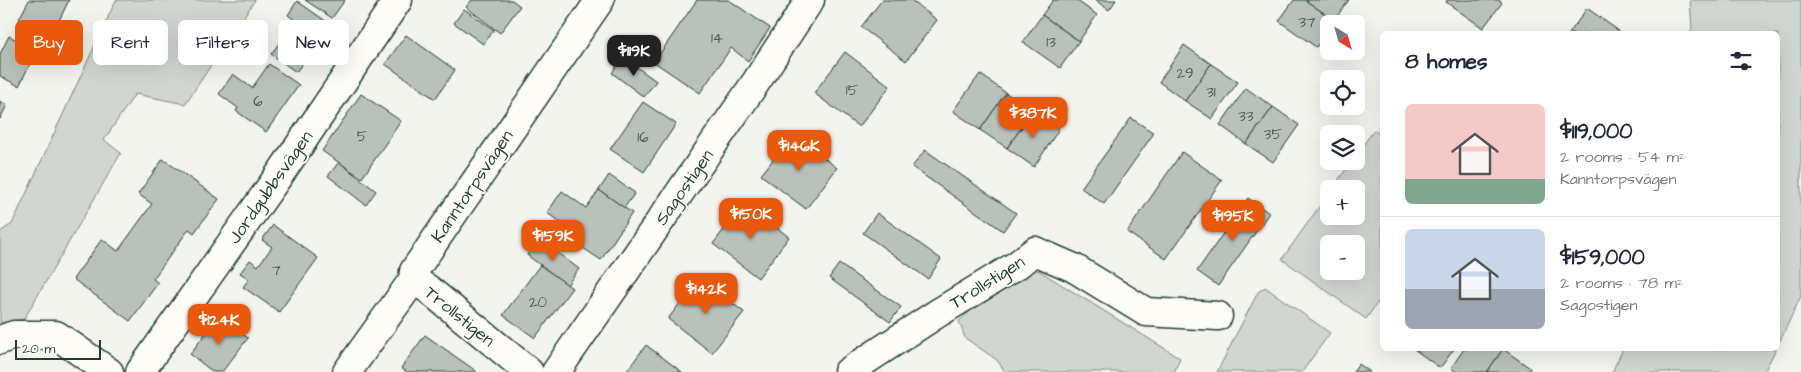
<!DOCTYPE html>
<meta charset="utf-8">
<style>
body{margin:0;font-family:"Architects Daughter",sans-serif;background:#f6f6f7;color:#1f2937;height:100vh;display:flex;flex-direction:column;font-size:19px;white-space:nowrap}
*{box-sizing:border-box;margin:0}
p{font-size:16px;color:#747a83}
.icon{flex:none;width:28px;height:28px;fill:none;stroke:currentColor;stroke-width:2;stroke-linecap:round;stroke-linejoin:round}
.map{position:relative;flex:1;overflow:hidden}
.side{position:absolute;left:1380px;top:31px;width:400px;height:320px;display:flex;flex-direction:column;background:#fff;border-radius:8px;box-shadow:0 5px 20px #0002}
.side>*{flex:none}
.hud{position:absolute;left:15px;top:20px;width:475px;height:45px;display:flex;gap:10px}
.needle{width:32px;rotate:143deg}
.buttons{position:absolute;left:1320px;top:15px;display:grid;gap:10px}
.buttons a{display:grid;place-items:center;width:45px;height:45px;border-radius:8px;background:#fff;box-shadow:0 5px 20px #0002;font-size:25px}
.scale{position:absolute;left:15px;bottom:12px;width:86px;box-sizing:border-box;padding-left:5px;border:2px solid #1f3d34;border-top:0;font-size:14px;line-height:18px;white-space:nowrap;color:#1f3d34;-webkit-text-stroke:4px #fdfcf7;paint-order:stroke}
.price{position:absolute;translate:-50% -42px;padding:0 11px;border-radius:10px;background:#ea580c;color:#fff;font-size:16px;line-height:32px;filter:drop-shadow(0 1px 2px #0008)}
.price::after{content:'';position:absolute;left:50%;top:30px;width:15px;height:11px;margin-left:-8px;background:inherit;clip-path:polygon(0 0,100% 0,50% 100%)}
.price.current{background:#222;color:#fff}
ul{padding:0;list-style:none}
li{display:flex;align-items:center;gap:15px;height:125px;padding:0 25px}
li+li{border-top:1px solid #e0e1e3}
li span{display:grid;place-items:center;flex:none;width:140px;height:100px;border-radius:8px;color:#555}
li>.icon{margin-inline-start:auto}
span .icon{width:60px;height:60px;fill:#fffc;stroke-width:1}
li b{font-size:21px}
h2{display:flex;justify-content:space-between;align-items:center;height:60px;padding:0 25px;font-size:21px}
.pill{padding:0 18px;border-radius:8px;background:#fff;box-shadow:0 5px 20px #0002;font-size:18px;line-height:45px}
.pill.current{background:#ea580c;color:#fff}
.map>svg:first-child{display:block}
.green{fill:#d1d6d1;stroke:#788a82;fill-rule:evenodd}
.building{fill:#b9c1bb;stroke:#1f3d34}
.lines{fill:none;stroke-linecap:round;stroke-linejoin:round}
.street-casing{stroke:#1f3d34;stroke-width:31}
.street{stroke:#fdfcf7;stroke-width:28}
.labels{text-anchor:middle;stroke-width:4;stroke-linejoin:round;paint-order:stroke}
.number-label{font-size:15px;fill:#465e56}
.street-label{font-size:18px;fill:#1f3d34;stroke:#fdfcf7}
</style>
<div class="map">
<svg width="1801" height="372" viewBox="0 0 1801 372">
<rect width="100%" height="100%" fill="#f4f4ef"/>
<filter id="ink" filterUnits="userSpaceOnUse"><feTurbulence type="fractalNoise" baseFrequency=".02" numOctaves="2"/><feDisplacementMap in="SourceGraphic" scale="10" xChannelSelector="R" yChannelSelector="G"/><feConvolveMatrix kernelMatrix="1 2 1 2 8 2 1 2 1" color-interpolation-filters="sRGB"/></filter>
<g filter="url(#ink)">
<g class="green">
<polygon points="116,0 255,0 185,104 135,94 104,140 121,153 24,319 0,323 0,232 12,224"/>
<polygon points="1690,0 1801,0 1801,296 1778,345 1778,34 1689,34 1692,29"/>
<path d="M1374 130 1382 136V296L1366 319 1282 259 1329 193V216H1356V189H1332L1352 161H1356V155ZM1329 244H1356V271H1329Z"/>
<polygon points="1038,270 1180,358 1174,372 1005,372 997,360 965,338 959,321 994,290"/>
<polygon points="1265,287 1330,333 1302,372 1217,372 1258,292"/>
<polygon points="1623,349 1776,349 1764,372 1612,372"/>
</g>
<g class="building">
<polygon points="29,0 69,0 52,35 19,19"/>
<polygon points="305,0 345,0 332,18"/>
<polygon points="472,0 512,0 520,6 500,33 466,7"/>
<polygon points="697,0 729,0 770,28 748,61 731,48 700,93 654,62"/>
<polygon points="882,0 911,0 937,20 906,61 861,27"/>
<polygon points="1053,0 1076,0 1097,15 1079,41 1042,15"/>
<polygon points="1095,0 1116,0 1109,10"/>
<polygon points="1294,0 1305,0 1334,20 1332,24 1329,24 1329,29 1316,47 1279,21"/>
<polygon points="1305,0 1349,0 1334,20"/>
<polygon points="1447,0 1499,0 1502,3 1483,28 1446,2"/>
<polygon points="297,1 330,24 320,38 288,15"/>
<polygon points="1587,8 1623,34 1569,34"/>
<polygon points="464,9 494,30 483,44 454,23"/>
<polygon points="1042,15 1079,41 1060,68 1023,42"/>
<polygon points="286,34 311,52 296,72 271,54"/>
<polygon points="406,35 455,70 435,99 385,64"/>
<polygon points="9,36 37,50 19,86 0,76 0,54"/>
<polygon points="1184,45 1211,64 1185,101 1159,82"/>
<polygon points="845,52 890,86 859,127 814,93"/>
<polygon points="623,57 656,81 644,97 612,73"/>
<polygon points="269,64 299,85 266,132 236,111 238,108 219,94 233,74 252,88"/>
<polygon points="1211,64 1238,82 1212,119 1185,101"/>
<polygon points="980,74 1006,93 980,130 953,111"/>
<polygon points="1246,88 1273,107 1246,144 1220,125"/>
<polygon points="1006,93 1033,111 1007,148 980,130"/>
<polygon points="361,94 401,121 362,178 322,151"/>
<polygon points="0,101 7,105 0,119"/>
<polygon points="643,102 676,124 644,172 610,149"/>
<polygon points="1273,107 1299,125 1273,162 1246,144"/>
<polygon points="1033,111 1059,129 1034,167 1007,148"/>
<polygon points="1131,118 1154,133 1104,204 1081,188"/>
<polygon points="793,134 837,168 806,209 761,175"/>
<polygon points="925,150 1016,213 1003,231 912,167"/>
<polygon points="1182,152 1222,180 1166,259 1127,232"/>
<polygon points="163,159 219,199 194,233 189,229 153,279 158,283 130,321 73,279 102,239 118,251 152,204 138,194"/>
<polygon points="339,162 376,191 366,205 328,176"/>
<polygon points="609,175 635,193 624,208 599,190"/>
<polygon points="599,190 632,213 601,260 565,236 570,229 547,213 562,191 586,208"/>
<polygon points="1248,198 1269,213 1218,286 1197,271"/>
<polygon points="744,203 789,237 758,278 713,244"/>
<polygon points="877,213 941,259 928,279 863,233"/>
<polygon points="273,225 318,258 279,312 243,287 249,279 240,273 250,260 258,266 272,247 262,240"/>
<polygon points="538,238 579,269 567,285 527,255"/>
<polygon points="839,264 901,307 890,322 829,278"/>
<polygon points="540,265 572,288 535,338 503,315"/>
<polygon points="699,278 744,312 712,353 668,319"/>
<polygon points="219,316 248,338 222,372 213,372 190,354"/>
<polygon points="425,335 476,371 476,372 407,372 401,368"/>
<polygon points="646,345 682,372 626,372"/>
<polygon points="1414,349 1454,349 1440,368"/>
<polygon points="1464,349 1503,349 1487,372 1457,372 1451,368"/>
<polygon points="1503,349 1530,368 1527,372 1487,372"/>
<polygon points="1359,364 1370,372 1353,372"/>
</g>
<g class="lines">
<defs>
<g id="street">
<polyline points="413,280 428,289 529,372"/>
<polyline points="0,340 14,335 56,335 109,372"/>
<polyline points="140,372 282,171 398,0"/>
<polyline points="347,372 413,280 414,271 600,0"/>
<polyline points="556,372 756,82 810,0"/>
<polyline points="848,372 938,313 1017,265 1035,251 1074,268 1146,312 1218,316"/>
</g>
</defs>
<use href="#street" class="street-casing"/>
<use href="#street" class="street"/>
</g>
</g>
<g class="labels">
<g class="number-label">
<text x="1307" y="27">37</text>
<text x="717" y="43">14</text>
<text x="1051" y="47">13</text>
<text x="1185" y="78">29</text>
<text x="852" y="95">15</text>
<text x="1211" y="97">31</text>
<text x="258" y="106">6</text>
<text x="1246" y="121">33</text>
<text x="1273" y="139">35</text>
<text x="362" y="141">5</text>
<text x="643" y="142">16</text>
<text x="276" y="275">7</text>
<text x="538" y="307">20</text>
</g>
<g class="street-label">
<text transform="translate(472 186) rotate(-56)" y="6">Kanntorpsvägen</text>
<text transform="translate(270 187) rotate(-55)" y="6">Jordgubbsvägen</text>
<text transform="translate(684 187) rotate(-55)" y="6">Sagostigen</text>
<text transform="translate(987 282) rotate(-32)" y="6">Trollstigen</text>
<text transform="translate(460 316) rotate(39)" y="6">Trollstigen</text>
</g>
</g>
</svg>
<div class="buttons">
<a><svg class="needle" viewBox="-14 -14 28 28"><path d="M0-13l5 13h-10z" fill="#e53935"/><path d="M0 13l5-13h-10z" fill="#747a83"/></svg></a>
<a><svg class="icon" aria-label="locate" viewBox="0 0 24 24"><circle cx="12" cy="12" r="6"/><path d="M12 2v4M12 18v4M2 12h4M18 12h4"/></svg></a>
<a><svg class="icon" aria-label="layers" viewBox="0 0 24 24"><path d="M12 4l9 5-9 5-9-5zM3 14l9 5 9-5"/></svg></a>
<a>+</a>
<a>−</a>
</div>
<div class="scale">20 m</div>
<b class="price current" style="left:634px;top:77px">$119K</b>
<b class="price" style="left:1033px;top:139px">$387K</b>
<b class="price" style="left:799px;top:172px">$146K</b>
<b class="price" style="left:751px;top:240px">$150K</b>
<b class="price" style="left:1233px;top:242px">$195K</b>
<b class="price" style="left:553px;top:262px">$159K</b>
<b class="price" style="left:706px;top:315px">$142K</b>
<b class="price" style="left:219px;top:346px">$124K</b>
<div class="hud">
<a class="pill current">Buy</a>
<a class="pill">Rent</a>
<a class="pill">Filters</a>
<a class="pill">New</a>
</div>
<section class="side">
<h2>8 homes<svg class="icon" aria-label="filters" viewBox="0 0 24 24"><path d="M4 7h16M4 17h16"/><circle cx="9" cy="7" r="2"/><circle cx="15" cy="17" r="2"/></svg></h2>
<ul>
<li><span style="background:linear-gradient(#f6c9c9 75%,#7fa58c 0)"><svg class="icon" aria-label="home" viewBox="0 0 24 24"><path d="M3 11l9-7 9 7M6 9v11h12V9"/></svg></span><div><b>$119,000</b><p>2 rooms · 54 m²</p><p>Kanntorpsvägen</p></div></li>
<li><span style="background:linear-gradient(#c9d6e8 60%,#9aa5b1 0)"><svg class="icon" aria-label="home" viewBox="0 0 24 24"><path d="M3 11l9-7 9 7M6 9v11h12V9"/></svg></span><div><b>$159,000</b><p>2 rooms · 78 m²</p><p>Sagostigen</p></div></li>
</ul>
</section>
</div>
